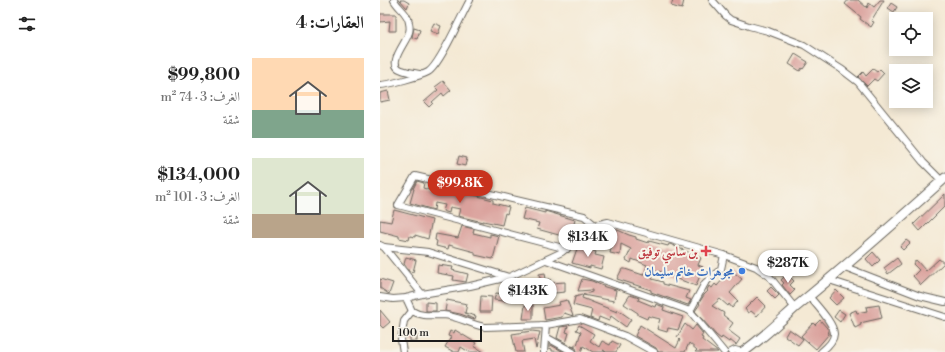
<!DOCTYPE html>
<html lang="ar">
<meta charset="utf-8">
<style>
body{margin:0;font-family:"Libre Bodoni",Amiri,serif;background:#f6f6f6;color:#222;direction:rtl;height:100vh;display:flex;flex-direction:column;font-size:15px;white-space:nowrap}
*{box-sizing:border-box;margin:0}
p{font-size:13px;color:#767676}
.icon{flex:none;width:22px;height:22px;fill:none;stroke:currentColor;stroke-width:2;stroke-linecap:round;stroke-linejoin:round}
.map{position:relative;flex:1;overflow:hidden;direction:ltr}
.panel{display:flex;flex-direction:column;background:#fff;width:380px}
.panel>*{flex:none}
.buttons{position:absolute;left:509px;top:12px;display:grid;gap:8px}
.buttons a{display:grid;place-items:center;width:44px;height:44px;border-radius:0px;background:#fff;box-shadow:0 2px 10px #0003;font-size:20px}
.scale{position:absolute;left:12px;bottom:10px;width:90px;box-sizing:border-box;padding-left:4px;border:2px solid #1c1c1c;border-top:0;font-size:11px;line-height:14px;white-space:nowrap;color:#1c1c1c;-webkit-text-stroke:3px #f7f3e8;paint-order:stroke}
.price{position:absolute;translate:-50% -34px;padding:0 9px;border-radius:14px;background:#fff;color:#222;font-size:13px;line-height:26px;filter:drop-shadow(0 1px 2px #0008)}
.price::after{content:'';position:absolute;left:50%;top:24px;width:12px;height:9px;margin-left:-6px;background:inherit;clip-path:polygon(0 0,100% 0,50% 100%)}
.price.current{background:#c8321e;color:#fff}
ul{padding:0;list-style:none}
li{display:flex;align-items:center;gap:12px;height:100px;padding:0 16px}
li span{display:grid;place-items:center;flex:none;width:112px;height:80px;border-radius:0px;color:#555}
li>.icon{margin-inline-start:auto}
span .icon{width:48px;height:48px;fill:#fffc;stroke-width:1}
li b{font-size:17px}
h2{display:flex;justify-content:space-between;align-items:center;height:48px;padding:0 16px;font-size:17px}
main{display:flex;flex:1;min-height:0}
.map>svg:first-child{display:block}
.building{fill:#daa19c}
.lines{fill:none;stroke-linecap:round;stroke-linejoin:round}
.street-casing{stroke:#68645c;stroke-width:8}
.secondary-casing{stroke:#68645c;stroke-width:11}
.street{stroke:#fff;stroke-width:6}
.secondary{stroke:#fff;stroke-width:9}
.health-dot{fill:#e0444e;stroke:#f7f3e8;stroke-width:1.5}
.shop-dot{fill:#3f7fe0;stroke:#f7f3e8;stroke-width:1.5}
.labels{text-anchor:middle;stroke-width:4;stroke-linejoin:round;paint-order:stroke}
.health-label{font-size:13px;font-weight:bold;fill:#be3a42;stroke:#f7f3e8;text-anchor:end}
.shop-label{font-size:13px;font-weight:bold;fill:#366cbe;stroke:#f7f3e8;text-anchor:end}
</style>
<main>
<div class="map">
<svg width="565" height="352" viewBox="0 0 565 352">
<rect width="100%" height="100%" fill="#f7f3e8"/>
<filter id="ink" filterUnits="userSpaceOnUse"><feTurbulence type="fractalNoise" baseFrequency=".025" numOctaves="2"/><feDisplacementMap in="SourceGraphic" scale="8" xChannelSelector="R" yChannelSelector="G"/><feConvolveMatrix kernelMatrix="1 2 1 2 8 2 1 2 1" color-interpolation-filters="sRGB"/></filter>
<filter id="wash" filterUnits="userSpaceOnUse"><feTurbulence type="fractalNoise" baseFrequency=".012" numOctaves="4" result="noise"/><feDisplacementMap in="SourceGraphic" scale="16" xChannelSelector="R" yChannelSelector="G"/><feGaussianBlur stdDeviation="0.9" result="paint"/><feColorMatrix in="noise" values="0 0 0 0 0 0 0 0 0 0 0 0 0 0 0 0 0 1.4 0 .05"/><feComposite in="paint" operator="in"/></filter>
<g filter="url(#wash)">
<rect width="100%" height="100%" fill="#f4e9d4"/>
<g id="blocks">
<g class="building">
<polygon points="20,0 24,0 29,3 27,8"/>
<polygon points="293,0 304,0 302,9 291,6"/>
<polygon points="468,0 478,0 487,8 489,3 494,7 500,0 504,0 491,21 494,22 491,27 480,19 481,17 465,4"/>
<polygon points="511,3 517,7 514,12 508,8"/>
<polygon points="0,14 16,14 16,31 9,31 10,21 0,22"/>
<polygon points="54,23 61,26 58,34 50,31"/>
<polygon points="34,28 40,30 37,39 32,37"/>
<polygon points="415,54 428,62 423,69 422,68 420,71 409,64"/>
<polygon points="493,69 497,72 500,69 504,73 497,81 494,79 487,86 478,77 483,72 486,76"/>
<polygon points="63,81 71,90 64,96 62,93 52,102 53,103 49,107 44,102 58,90 55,87"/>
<polygon points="8,91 10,100 0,102 0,93"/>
<polygon points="79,156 87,158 85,166 77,164"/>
<polygon points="37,181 44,183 43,188 53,191 69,193 70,189 113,200 113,203 129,207 127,214 125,213 122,225 103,221 103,222 78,216 80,209 70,207 69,213 63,211 65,205 55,203 54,210 30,203 34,189 33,189"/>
<polygon points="565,194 565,206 540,231 534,224"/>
<polygon points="145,208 165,213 165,211 195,220 192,231 187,230 186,237 157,229 159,223 142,219"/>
<polygon points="14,210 52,220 48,239 35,235 35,237 30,236 29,240 19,238 19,236 0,231 0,220 11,222"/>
<polygon points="82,226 94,229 93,233 110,237 110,234 119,236 113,259 95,255 95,252 69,245 68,249 56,246 57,241 55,240 56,234 78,238"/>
<polygon points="233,228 249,235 256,237 256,239 268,243 269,241 288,246 289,244 290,244 321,258 318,265 323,267 316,286 288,275 288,274 275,270 272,279 283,282 283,284 309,291 306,298 311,300 308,305 271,292 271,290 237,279 242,269 245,269 263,275 263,273 265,274 267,265 252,259 251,263 246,260 251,249 241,244 240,255 230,253 233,240 229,238"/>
<polygon points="526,240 530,243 523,250 520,247"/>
<polygon points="198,246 214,251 216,252 215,255 224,257 221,269 210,266 210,268 192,263"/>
<polygon points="493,252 500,260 493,267 486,259"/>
<polygon points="26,257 36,260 33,272 29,271 24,264"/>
<polygon points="517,258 521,264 508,274 504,268"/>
<polygon points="559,259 564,263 541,285 533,276 539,270 533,264 536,260 546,271"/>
<polygon points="58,265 73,267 72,270 88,274 86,282 73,280 74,276 57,273"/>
<polygon points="351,270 362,279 350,293 358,301 352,308 349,304 348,306 340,299 332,306 344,313 343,315 353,323 348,330 360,339 356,345 350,340 349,342 342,337 341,339 336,335 315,311 320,304 319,303 324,295 328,291 327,290 329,286 332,288 335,284 337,286"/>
<polygon points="165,273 166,280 170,279 171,283 185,282 185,292 175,293 175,292 165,294 164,291 162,291 162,287 159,288 158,282 161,282 159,274"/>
<polygon points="407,274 414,281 410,285 415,290 410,295 402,285 404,283 401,280"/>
<polygon points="0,279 13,283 9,294 0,288"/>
<polygon points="202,279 212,281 225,287 236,290 234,301 203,295 202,298 237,312 238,310 251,319 246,327 231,316 229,321 219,317 218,321 210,318 212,310 193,305 195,297 212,292 212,290 198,291"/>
<polygon points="154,285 154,290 148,292 149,297 124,301 114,300 116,293 123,294 139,291 138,288"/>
<polygon points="391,287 399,295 395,299 387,291"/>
<polygon points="456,290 464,298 456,305 449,298"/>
<polygon points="250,295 259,298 258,300 275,307 276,304 284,307 283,310 303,317 298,330 288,328 287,332 277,329 280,319 268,316 267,319 258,315 258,313 244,304"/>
<polygon points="101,296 112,297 111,312 100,312"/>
<polygon points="377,297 386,306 377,316 371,311 368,313 365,309"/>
<polygon points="67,300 87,304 85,313 96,316 95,319 80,314 65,311"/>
<polygon points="187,300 193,316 184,313 182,317 165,320 163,308 180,305 179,302"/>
<polygon points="46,302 56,303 56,311 46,311"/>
<polygon points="145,305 153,305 153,319 143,319"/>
<polygon points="499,305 502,318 480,323 481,325 475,328 469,313 476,310 477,313 487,311 486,307"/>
<polygon points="0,310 10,322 3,328 0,325"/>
<polygon points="459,310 465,314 460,322 454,317"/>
<polygon points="440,320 447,328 449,334 436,349 421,336 433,323 435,325"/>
<polygon points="305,324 312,330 316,325 323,334 321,337 323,338 322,340 338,352 315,352 317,350 309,343 305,352 278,352 276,348 255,336 260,325 296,348 300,340 297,337"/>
<polygon points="199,325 214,334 210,341 219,347 222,341 230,345 232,341 240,345 236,352 226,352 223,350 226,352 213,352 203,346 201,352 197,352 196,348 191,346 195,347 195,344 197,345 201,332 196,330"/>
<polygon points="188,326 186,332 189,333 186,343 177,338 180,327"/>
<polygon points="409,329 423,339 418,345 405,336"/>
<polygon points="75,330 96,343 94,346 104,352 89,352 81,347 79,352 74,352 65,347 71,337 68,336 70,331 74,333"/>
<polygon points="152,331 160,332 156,349 154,339 142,341 144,352 136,352 132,334"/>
<rect x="30" y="332" width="7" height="9"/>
<polygon points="169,344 184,352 172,351 172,349 169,348"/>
</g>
</g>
</g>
<g filter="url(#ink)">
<use href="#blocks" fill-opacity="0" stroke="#68645c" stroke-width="1"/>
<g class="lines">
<defs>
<g id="street">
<path d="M14 0C19 9 28 13 29 23 30 27 30 31 28 35 25 44 6 65 22 70 27 72 34 73 40 74"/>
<polyline points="332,0 346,16 351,20 369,26 388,31 424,45 461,69 478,82 543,162 562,181"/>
<path d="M0 85C8 85 41 76 48 72 60 65 82 14 90 0"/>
<polyline points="0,245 4,247 42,294"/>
<polyline points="4,247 48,252 129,277"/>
<polyline points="187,249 18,205 35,176 204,216 215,225"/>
<polyline points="166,260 310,311 344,352"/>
<polyline points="465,267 540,296 565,302"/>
<polyline points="449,280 565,317"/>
<path d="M429 296C436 305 454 323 454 334 454 341 446 348 441 352"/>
<polyline points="0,297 13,299 26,298 42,294 90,286 129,277 182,252 215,225 228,222 344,255 376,267 389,276 415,308"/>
<path d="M26 298 32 311C42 317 52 315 63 315 78 316 91 325 105 327L166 325 164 352"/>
<polyline points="310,311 325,283 341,269 344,255"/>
<polyline points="166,325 200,319 245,336 274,352"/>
<polyline points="166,337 193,352"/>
<polyline points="23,352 21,340 24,321 32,311"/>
<polyline points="351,352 355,350 362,352"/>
</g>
<path id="secondary" d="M363 352C383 338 399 322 417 306 467 265 516 222 565 178"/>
</defs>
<use href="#street" class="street-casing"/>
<use href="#secondary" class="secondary-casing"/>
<use href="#street" class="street"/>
<use href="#secondary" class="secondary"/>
</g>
</g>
<path class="health-dot" d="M324 245h4v4h4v4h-4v4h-4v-4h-4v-4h4z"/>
<circle class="shop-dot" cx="362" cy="271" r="4"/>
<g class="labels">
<g class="health-label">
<text x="318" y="256">بن ساسي توفيق</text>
</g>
<g class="shop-label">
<text x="354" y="276">مجوهرات خاتم سليمان</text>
</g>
</g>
</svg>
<div class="buttons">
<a><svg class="icon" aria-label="locate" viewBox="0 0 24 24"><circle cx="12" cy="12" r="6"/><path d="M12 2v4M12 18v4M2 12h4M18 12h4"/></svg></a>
<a><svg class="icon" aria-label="layers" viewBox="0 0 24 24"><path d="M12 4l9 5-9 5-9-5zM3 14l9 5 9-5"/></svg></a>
</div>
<div class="scale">100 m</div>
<b class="price current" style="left:80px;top:204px">$99.8K</b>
<b class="price" style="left:208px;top:258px">$134K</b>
<b class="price" style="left:408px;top:284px">$287K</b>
<b class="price" style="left:148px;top:312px">$143K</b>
</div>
<section class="panel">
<h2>العقارات: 4<svg class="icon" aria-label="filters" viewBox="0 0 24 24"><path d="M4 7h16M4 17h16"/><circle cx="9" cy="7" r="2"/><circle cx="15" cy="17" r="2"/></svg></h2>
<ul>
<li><span style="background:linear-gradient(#ffd9b3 65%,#7fa58c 0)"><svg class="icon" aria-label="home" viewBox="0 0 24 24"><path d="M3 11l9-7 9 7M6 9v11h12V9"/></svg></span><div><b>$99,800</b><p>الغرف: 3 · 74 m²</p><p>شقة</p></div></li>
<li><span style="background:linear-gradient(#dfe7d0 70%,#b9a48a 0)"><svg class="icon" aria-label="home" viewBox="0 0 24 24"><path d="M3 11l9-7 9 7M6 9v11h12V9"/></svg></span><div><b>$134,000</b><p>الغرف: 3 · 101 m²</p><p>شقة</p></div></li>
</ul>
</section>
</main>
